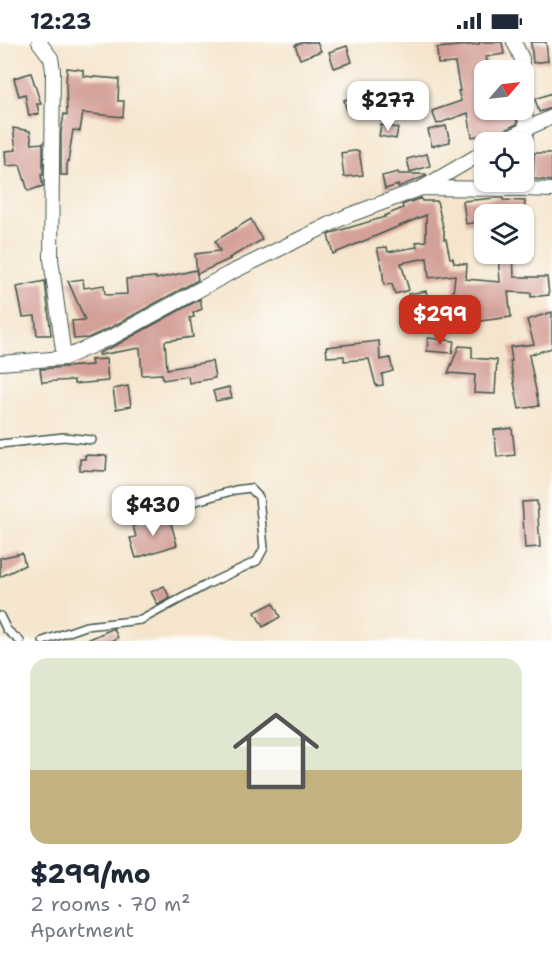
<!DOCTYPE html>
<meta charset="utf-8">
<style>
body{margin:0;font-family:"Shantell Sans",sans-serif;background:#f6f6f7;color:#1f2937;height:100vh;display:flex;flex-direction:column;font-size:22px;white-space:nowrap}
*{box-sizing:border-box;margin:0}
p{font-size:20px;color:#747a83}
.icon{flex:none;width:33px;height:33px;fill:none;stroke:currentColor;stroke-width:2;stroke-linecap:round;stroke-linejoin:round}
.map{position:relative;height:599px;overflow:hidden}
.sheet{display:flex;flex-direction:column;background:#fff;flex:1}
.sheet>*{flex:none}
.needle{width:39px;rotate:62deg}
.controls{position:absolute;left:474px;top:18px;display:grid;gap:12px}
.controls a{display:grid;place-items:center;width:60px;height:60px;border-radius:12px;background:#fff;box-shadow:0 2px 4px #0004;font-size:30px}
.price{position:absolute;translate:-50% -51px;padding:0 14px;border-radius:12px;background:#fff;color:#222;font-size:20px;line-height:39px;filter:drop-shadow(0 2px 3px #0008)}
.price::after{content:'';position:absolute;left:50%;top:36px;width:18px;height:14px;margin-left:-9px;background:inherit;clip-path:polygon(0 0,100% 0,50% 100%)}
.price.active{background:#c8321e;color:#fff}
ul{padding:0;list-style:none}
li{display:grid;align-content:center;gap:12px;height:318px;padding:0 30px}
li span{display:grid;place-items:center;height:186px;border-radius:18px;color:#555}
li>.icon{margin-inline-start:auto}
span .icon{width:108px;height:108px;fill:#fffc;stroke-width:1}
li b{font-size:26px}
.status{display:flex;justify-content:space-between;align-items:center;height:42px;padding:0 30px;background:#fff;direction:ltr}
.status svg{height:16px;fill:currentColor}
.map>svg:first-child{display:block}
.building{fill:#d4a19a}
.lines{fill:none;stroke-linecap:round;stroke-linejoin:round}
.lane-casing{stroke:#3f564b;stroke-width:10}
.street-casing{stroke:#3f564b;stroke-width:16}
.lane{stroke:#fff;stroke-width:7}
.street{stroke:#fff;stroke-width:14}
</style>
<div class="status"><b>12:23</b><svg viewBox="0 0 49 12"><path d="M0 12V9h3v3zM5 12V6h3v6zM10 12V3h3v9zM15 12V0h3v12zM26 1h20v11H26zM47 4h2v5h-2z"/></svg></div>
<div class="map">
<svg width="552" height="599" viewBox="0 0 552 599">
<rect width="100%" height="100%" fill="#fdfcf7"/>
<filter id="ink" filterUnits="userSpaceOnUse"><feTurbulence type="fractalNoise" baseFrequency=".0167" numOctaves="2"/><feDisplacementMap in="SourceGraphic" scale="12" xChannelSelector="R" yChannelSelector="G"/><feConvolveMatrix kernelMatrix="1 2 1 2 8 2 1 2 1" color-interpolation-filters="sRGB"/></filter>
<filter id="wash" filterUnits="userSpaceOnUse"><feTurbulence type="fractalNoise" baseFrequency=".008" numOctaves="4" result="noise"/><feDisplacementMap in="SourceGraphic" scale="24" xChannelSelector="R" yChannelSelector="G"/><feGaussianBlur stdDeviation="1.35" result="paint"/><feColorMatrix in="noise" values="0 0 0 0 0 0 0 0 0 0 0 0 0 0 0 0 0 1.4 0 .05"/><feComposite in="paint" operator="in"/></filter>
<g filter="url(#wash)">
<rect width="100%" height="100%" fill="#f5e5cd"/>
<g id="blocks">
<g class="building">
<polygon points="304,0 317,0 321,9 300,17 295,3"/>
<polygon points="479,0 502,0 504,12 486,15 489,28 484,28 484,38 477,39 484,68 507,68 508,72 516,70 517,82 505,88 494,91 472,95 468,71 437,82 432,69 461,59 458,49 460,49 455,21 438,22 437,6 479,2"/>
<polygon points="531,0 546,0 548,19 533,21"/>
<polygon points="347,4 352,20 334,26 329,10"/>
<polygon points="67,26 83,28 83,34 119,37 118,59 124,59 123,75 83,71 80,89 73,88 68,120 67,119 67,133 61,133 61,90 64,72 67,73 66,42"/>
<polygon points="31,31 41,62 37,62 39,72 29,74 25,52 19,54 14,36"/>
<polygon points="423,48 426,62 410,67 406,53"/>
<polygon points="372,49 375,61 347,70 344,58"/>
<polygon points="552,51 552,66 539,70 535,57"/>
<polygon points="381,83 398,86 396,97 379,94"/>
<polygon points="446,84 450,100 432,104 428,88"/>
<polygon points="13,86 30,89 32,102 43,101 43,133 41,133 43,144 28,149 20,123 6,124 5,109 16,108"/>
<polygon points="354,109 359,109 363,133 344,135 341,111"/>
<polygon points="534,111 552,111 552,139 533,137"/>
<polygon points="427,112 430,124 410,130 407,117"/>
<polygon points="398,130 399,132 426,132 426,134 398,145 398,143 385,147 382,134"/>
<polygon points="421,156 422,159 437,159 444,189 444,197 446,197 450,216 453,216 454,221 467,222 466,237 500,240 498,212 513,212 514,235 547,235 549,253 531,255 531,251 508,250 511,275 465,281 461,253 453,252 455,233 429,236 427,216 401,221 409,248 395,252 392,242 384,243 382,225 377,206 387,205 388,210 417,205 416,200 426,199 426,173 333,212 328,193 338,189 385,175 384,174 403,166 402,163"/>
<polygon points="496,156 503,156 503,158 525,159 524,170 484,170 484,179 466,182 463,159"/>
<polygon points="251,177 262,198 229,216 230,217 197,232 195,212 220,209 215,199"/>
<polygon points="196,228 198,238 110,286 88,296 74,297 72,279 85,278 68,239 83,237 84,246 104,243 105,253 127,252 126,237 156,235 156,237"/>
<polygon points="45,239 51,293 37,293 35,274 23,275 17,245"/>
<polygon points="426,249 430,267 431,287 411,289 410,276 413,276 408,252"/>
<polygon points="200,257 202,267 193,271 194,275 190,276 193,295 165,299 167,327 212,319 215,336 189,341 188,334 163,338 162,332 142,333 140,306 99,313 99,311 118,302"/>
<polygon points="552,270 552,306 529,313 539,364 519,367 510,319 512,319 510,305 534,302 527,278"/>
<polygon points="428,296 454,299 452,311 427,309"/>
<polygon points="379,299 380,318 390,316 393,329 382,332 383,343 376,344 369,317 344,319 344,314 327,315 326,305"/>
<polygon points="459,304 472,305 472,316 497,318 495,352 474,351 475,333 448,331"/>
<polygon points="106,317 108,339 74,342 74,338 42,340 40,327 92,323 91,318"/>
<polygon points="128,344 131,364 116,367 113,347"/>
<polygon points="229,345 232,356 216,359 213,349"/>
<polygon points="512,386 515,413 497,415 494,388"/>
<polygon points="85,413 107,414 106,429 80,428 80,417 85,417"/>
<polygon points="537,459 540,505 525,506 522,460"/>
<polygon points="169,474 177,503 136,516 130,496 136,495 133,484"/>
<polygon points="22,511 25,523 0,535 0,516"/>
<polygon points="164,544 170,556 158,563 151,550"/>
<polygon points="273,561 280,575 263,585 255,570"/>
<polygon points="112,587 114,587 118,596 112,599 85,599"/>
</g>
</g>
</g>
<g filter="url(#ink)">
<use href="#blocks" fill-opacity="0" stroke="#3f564b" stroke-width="1.5"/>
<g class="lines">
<defs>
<g id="lane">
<polyline points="0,402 64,395 92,398"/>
<polyline points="0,574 7,588 20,599"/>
<polyline points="43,599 86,584 141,578 208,542 257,519 264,506 259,455 250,446 235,448 137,476"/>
</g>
<g id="street">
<polyline points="39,0 51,16 53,28 51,217 64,316"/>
<polyline points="514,0 522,17 522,28"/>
<polyline points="502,100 526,87 552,75"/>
<polyline points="424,145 484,110"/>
<polyline points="523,147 526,87 524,45"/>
<polyline points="0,321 64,316 114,294 228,232 347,174 422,146 523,147 552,148"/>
</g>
</defs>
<use href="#lane" class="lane-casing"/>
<use href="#street" class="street-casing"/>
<use href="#lane" class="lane"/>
<use href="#street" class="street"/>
</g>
</g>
</svg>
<div class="controls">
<a><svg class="needle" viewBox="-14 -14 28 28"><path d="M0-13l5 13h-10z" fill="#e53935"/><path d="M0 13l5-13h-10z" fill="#747a83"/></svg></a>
<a><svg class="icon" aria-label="locate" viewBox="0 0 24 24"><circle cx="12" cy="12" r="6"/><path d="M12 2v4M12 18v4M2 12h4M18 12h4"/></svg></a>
<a><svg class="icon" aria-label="layers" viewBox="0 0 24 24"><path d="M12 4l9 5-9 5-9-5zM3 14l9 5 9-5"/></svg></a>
</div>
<b class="price" style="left:388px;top:90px">$277</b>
<b class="price active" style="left:440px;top:304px">$299</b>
<b class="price" style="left:153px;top:495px">$430</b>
</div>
<section class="sheet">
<ul>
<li><span style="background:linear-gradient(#dfe7d0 60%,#c2b280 0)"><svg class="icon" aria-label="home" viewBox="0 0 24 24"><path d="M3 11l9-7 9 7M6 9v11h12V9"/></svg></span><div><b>$299/mo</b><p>2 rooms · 70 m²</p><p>Apartment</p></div></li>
</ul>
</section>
